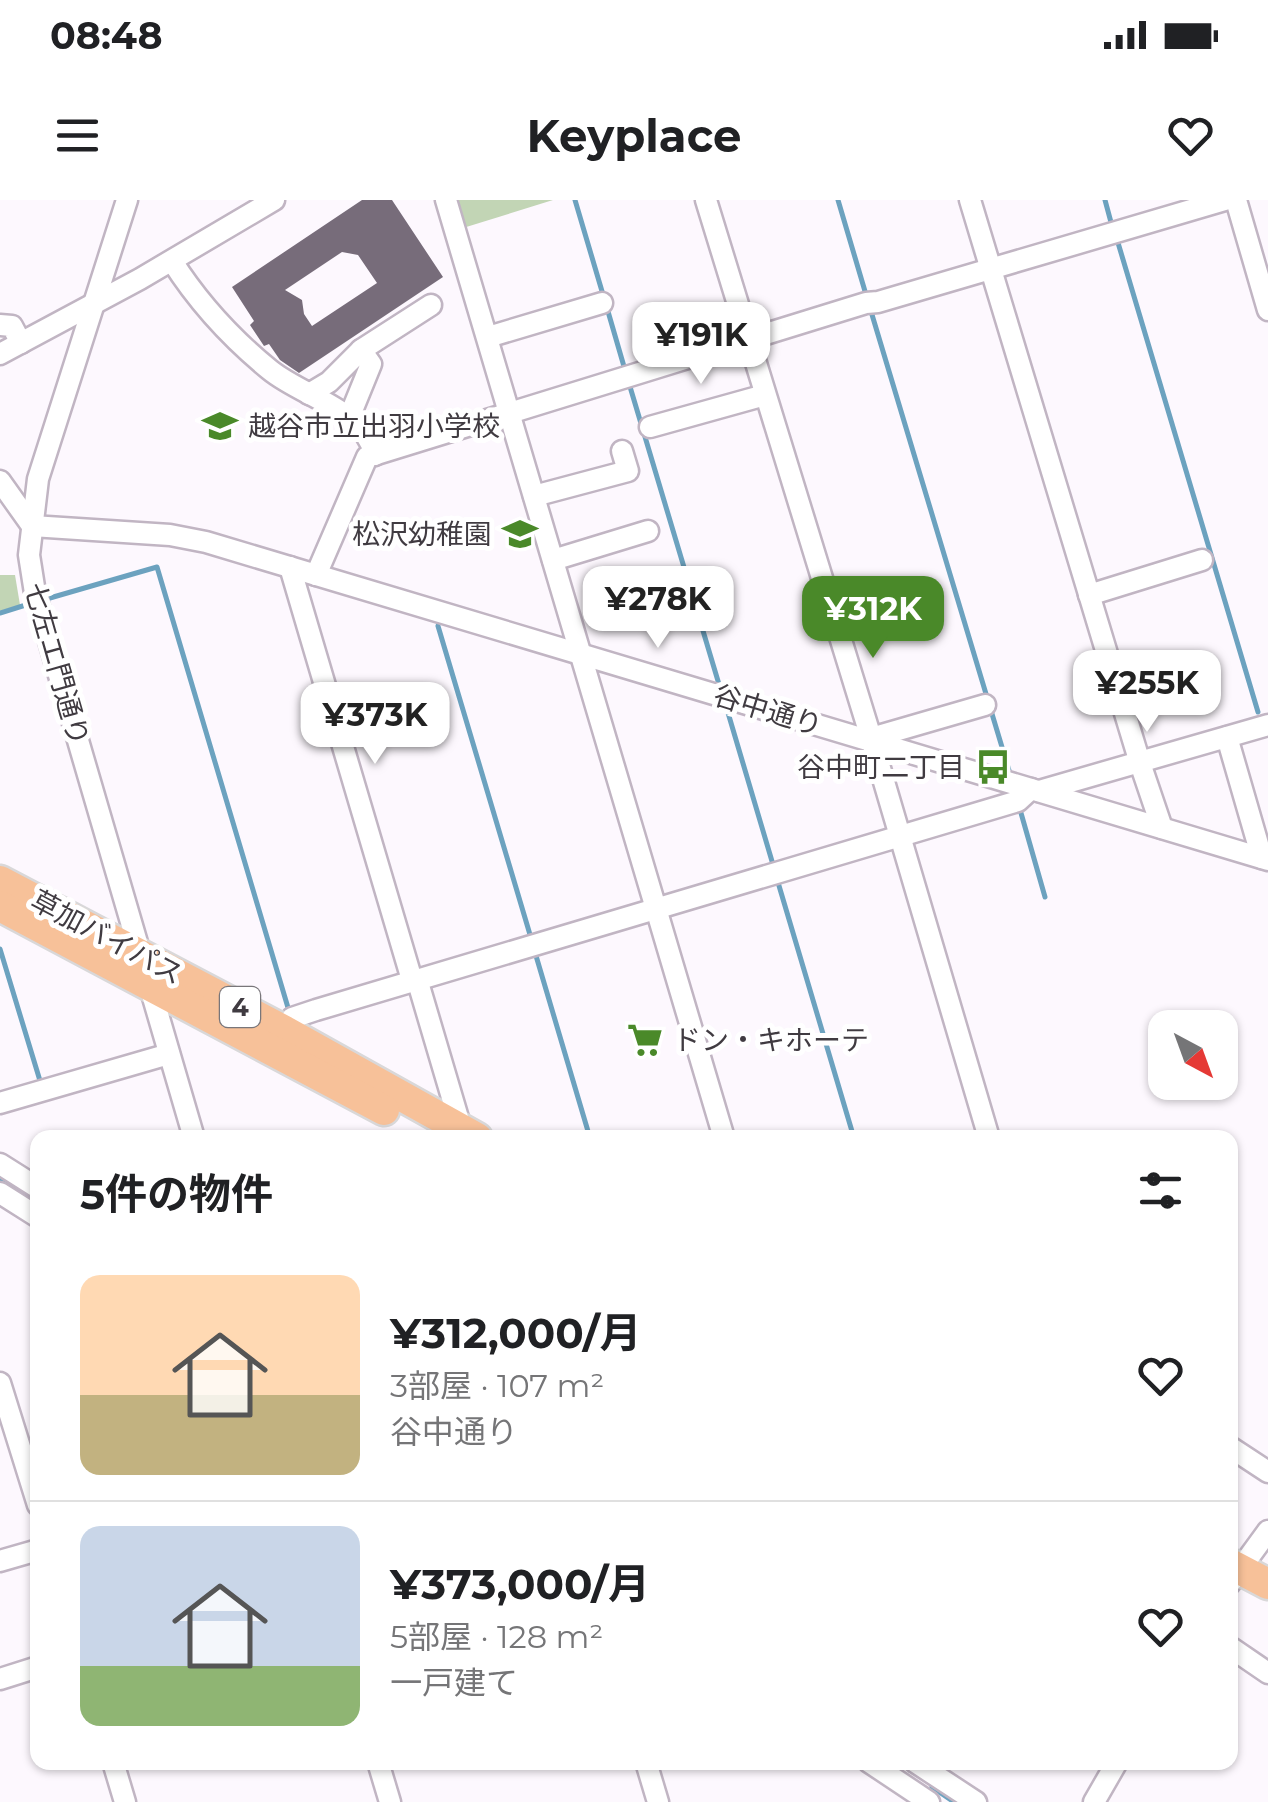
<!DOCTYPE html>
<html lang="ja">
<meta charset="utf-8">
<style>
body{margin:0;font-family:Montserrat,"Noto Sans JP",sans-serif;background:#f6f6f6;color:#202124;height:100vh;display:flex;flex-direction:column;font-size:38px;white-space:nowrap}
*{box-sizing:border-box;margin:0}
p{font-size:32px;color:#757577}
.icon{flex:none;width:55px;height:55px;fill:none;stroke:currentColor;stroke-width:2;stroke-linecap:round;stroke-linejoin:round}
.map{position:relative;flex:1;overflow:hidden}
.details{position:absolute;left:30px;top:930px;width:1208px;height:640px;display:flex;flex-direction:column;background:#fff;border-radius:20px;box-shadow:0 2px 8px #0004}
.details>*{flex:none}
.needle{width:65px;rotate:139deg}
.controls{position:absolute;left:1148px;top:810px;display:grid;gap:20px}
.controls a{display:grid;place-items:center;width:90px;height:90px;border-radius:20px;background:#fff;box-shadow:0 2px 8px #0004;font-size:50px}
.price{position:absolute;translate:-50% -85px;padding:0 22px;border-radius:20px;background:#fff;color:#222;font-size:32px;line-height:65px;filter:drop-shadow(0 2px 5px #0008)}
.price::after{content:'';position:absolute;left:50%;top:60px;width:30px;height:22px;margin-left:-15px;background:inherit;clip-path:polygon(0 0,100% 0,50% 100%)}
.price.selected{background:#4a8929;color:#fff}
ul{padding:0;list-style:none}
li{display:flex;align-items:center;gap:30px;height:250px;padding:0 50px}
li+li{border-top:2px solid #e0e0e0}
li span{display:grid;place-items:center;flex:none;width:280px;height:200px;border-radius:20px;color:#555}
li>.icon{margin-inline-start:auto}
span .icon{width:120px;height:120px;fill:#fffc;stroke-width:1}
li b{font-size:42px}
h2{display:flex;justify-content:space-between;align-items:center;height:120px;padding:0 50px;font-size:42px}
.status{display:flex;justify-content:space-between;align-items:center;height:70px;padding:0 50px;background:#fff;direction:ltr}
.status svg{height:28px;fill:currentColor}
header{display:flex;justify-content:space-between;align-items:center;height:130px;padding:0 50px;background:#fff;font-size:45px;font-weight:700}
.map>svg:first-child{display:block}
.green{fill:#c2d5b5}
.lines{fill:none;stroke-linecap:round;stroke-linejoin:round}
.stream{stroke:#6ca2bf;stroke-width:5}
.building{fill:#776c7a;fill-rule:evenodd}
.minor-casing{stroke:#c1b5c3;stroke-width:25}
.highway-casing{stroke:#d9d8d9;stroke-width:35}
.minor{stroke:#fff;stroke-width:20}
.highway{stroke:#f7c199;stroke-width:30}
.labels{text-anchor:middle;stroke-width:10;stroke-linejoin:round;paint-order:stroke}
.shield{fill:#fff;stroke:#79767a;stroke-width:2.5}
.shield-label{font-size:25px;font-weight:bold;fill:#403b41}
.poi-label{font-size:28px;fill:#403b41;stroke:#fff;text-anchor:start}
.street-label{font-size:28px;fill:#403b41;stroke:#fff}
</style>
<div class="status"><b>08:48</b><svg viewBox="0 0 49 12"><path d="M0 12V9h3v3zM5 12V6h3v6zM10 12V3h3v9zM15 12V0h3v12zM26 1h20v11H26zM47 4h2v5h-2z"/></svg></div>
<header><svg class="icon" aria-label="menu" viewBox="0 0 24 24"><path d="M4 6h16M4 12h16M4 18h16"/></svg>Keyplace<svg class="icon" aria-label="heart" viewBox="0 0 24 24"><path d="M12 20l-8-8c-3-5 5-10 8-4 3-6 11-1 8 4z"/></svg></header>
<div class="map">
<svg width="1268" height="1602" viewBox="0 0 1268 1602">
<rect width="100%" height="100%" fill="#fdf8fe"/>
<g class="green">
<polygon points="454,0 553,0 463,28"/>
<polygon points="0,375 15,375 20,405 0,411"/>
</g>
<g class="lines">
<g class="stream">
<polyline points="575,0 604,98"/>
<polyline points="838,0 867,98"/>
<polyline points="1105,0 1112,26"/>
<polyline points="1116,36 1258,512"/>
<polyline points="607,108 625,170"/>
<polyline points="870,108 1011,577"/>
<polyline points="628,180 721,491"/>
<polyline points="43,400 157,367 289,811"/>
<polyline points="0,413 32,403"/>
<polyline points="438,426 531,738"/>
<polyline points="726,506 774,668"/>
<polyline points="1019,606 1045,697"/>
<polyline points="777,679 854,938"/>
<polyline points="0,749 41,884"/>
<polyline points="534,749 590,938"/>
<polyline points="0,980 38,1004"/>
<polyline points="894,1562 894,1563"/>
<polyline points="932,1587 954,1602"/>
</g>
</g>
<path class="building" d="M362 0H392L443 77 299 173 280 160 269 144 264 146 250 125 254 121 232 87ZM342 52 358 55 377 83 312 126 304 114 302 100 285 90Z"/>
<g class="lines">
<defs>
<g id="minor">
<polyline points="127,0 38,279 29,355 35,393 194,938"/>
<polyline points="446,0 724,938"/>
<polyline points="706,0 872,541 989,938"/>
<polyline points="970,0 1140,563 1162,628"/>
<polyline points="1236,0 1268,110"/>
<path d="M172 61C198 102 232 139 270 170 303 197 364 209 375 255"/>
<polyline points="0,125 12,126 21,143"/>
<polyline points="488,137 602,103"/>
<polyline points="361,150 431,105"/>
<polyline points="0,154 140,79 274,0"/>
<polyline points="309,194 329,182 361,150 371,164 349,218"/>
<polyline points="650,227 765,195"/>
<polyline points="0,281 32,326"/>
<polyline points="534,296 628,271 622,251"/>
<polyline points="32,326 170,335 206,342 1268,660"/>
<polyline points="553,360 648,331"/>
<polyline points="290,367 412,780"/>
<polyline points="316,375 367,257 866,103 878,102 1225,0"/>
<polyline points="1089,395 1202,360"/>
<polyline points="1227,537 1262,658"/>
<polyline points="871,538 985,505"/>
<polyline points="1039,591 1268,525"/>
<polyline points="417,779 461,928"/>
<polyline points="285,831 292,818 316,810 1018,601 1031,589"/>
<polyline points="0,903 169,854"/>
<polyline points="0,964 38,988"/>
<polyline points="0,993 38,1017"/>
<polyline points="0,1183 38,1305"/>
<polyline points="1230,1247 1268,1272"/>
<polyline points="0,1361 38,1350"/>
<polyline points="1230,1383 1268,1331"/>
<polyline points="1230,1447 1268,1473"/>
<polyline points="0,1479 38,1467"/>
<polyline points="113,1562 125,1602"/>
<polyline points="378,1562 390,1602"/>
<polyline points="646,1562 658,1602"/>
<polyline points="869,1562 929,1602"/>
<polyline points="915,1562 976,1602"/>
<polyline points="1094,1602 1117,1562"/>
</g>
<g id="highway">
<polyline points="0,681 285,831 477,938"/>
<polyline points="0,706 384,910"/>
<polyline points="1230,1364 1268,1384"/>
</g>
</defs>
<use href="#minor" class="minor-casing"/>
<use href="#highway" class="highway-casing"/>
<use href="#minor" class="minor"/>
<use href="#highway" class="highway"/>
</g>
<defs>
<symbol id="school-bare" viewBox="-9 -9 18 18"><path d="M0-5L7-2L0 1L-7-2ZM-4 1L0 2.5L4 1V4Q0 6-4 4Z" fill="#4a8929" stroke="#fff" stroke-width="2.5" paint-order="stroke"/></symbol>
<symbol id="bus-bare" viewBox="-9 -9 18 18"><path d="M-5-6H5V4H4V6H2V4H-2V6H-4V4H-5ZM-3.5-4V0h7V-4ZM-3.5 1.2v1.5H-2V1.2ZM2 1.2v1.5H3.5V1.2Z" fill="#4a8929" stroke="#fff" stroke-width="2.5" paint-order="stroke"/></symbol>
<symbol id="supermarket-bare" viewBox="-9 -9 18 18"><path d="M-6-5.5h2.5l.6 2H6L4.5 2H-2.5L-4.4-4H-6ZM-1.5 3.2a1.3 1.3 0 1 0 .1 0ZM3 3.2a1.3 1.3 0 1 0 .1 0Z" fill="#4a8929" stroke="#fff" stroke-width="2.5" paint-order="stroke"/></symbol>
</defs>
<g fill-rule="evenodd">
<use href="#school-bare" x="195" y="201" width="50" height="50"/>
<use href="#school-bare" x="495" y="309" width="50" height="50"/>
<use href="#bus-bare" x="968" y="542" width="50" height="50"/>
<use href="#supermarket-bare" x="620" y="815" width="50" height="50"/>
</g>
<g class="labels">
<rect class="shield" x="220" y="787" width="40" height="40" rx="8"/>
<g class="shield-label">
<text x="240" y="816">4</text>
</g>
<g class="poi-label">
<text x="248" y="236">越谷市立出羽小学校</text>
<text x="492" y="344" text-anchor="end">松沢幼稚園</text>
<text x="965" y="577" text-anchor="end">谷中町二丁目</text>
<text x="673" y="850">ドン・キホーテ</text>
</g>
<g class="street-label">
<text transform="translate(57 464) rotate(74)" y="10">七左エ門通り</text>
<text transform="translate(768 510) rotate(17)" y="10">谷中通り</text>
<text transform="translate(107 737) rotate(28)" y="10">草加バイパス</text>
</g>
</g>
</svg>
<div class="controls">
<a><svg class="needle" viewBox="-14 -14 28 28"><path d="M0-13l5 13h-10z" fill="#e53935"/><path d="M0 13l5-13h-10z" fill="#757577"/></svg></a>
</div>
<b class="price" style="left:701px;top:187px">¥191K</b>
<b class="price" style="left:658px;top:451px">¥278K</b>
<b class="price selected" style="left:873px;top:461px">¥312K</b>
<b class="price" style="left:1147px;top:535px">¥255K</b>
<b class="price" style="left:375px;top:567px">¥373K</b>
<section class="details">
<h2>5件の物件<svg class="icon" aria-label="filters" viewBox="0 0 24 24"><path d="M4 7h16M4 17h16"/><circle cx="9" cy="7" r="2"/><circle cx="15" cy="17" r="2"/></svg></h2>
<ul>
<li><span style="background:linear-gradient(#ffd9b3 60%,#c2b280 0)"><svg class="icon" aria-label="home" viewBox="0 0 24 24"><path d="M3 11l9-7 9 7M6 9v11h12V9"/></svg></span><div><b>¥312,000/月</b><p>3部屋 · 107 m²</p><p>谷中通り</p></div><svg class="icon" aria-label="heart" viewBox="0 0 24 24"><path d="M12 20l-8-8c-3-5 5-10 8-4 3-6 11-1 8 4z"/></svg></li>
<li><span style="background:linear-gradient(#c9d6e8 70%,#8fb573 0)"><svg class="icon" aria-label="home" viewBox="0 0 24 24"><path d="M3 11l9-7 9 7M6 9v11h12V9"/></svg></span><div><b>¥373,000/月</b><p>5部屋 · 128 m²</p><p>一戸建て</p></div><svg class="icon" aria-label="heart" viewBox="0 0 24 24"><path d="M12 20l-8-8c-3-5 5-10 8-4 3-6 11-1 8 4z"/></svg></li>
</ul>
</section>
</div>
